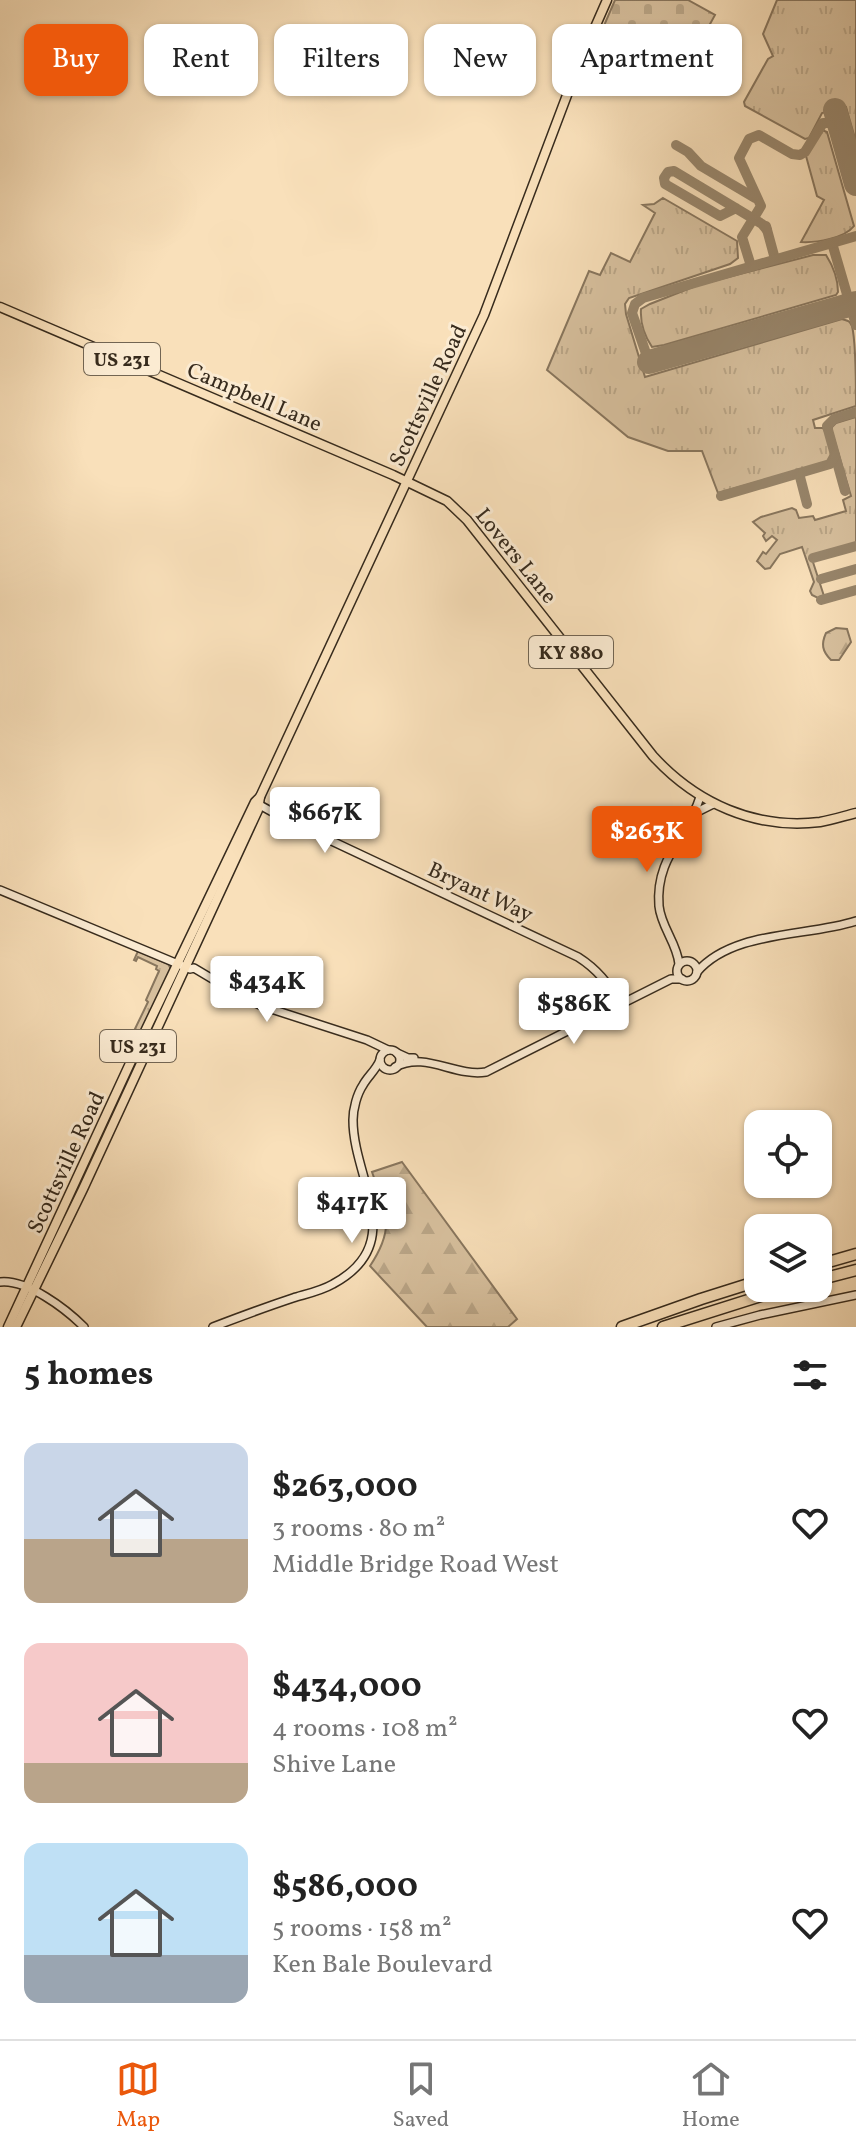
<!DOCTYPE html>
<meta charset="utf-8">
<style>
body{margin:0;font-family:Vollkorn,serif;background:#f2f2f2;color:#222;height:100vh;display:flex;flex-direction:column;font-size:30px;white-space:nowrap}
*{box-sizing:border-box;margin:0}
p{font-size:26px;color:#767676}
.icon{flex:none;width:44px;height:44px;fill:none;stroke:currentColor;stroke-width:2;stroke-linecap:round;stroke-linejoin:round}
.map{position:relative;height:1327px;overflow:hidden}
.sheet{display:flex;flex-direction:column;background:#fff;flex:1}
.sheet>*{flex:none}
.guide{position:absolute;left:24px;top:24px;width:808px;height:72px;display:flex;gap:16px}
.fabs{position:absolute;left:744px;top:1110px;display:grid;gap:16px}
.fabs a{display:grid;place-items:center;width:88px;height:88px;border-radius:16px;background:#fff;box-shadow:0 2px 6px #0004;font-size:40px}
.price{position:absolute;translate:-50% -68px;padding:0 18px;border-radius:8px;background:#fff;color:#222;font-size:26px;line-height:52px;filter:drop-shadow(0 2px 4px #0008)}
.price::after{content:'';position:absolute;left:50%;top:48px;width:24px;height:18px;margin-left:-12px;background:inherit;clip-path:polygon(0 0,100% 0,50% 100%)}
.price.active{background:#ea580c;color:#fff}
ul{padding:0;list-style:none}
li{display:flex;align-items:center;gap:24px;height:200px;padding:0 24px}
li span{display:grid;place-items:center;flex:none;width:224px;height:160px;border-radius:16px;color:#555}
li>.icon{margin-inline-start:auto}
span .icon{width:96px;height:96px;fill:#fffc;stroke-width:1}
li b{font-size:34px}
h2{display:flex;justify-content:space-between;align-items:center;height:96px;padding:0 24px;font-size:34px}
.pill{padding:0 28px;border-radius:16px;background:#fff;box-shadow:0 2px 6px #0004;font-size:28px;line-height:72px}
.pill.active{background:#ea580c;color:#fff}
.tabs{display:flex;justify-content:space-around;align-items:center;height:112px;border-top:2px solid #e0e0e0;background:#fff;font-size:22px;color:#767676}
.tabs a{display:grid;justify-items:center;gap:4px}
.tabs .active{color:#ea580c}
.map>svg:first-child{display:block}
.grass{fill:url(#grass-tufts);stroke:#88765e;stroke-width:2}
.forest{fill:url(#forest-firs);stroke:#88765e;stroke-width:2}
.cemetery{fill:url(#cemetery-stones);stroke:#88765e;stroke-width:2}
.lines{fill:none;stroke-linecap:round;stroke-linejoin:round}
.taxiway{stroke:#98866c;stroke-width:10}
.runway{stroke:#98866c;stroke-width:24}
.secondary-casing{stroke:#372b1d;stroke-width:10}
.primary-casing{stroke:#372b1d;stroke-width:11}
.highway-casing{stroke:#372b1d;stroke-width:13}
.secondary{stroke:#fbebd2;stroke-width:7}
.primary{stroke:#f9e0ba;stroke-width:8}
.highway{stroke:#f9e0ba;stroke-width:10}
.labels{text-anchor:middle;stroke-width:6;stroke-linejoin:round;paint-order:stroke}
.shield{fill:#fbebd2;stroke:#726553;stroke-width:2}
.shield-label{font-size:20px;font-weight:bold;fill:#372b1d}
.street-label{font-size:22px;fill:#372b1d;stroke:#fbebd2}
</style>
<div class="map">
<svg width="856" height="1327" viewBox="0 0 856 1327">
<defs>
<pattern id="grass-tufts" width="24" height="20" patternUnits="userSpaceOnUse" patternTransform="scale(2)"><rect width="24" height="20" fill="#d8c19f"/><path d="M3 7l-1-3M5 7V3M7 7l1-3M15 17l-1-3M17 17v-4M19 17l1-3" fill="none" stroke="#baa688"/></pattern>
<pattern id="forest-firs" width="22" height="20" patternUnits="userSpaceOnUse" patternTransform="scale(2)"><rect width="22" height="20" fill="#d8c19f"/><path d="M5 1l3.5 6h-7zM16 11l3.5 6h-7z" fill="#baa688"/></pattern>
<pattern id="cemetery-stones" width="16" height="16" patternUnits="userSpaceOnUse" patternTransform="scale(2)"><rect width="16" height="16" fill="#d8c19f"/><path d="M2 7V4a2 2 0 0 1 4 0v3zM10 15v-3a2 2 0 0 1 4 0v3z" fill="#baa688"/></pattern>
</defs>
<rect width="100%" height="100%" fill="#f9e0ba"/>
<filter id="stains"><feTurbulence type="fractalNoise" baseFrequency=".0025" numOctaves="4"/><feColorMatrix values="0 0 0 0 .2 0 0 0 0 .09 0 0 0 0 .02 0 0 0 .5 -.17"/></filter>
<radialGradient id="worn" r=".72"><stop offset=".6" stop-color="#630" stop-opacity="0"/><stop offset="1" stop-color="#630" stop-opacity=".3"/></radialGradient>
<g class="grass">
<polygon points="777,0 856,0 856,142 846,107 822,113 809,138 805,139 745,106 744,102 768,59 773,56 763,34"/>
<path d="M822 130 827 132 854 226C845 238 816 243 801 242L824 200 817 196 806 156Z"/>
<path d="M663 198 737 241 738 258 730 264 629 298 625 304 626 314 645 377 842 319C848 321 849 320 852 326 856 342 856 387 856 406L813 420 815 428H823C829 437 835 452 828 462L718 493 702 451H668L628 437 547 370 589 271 600 275 611 253 630 262 655 213 643 205 654 204Z"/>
<path d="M813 255H826C833 266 838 278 838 292L836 295 664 345 652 347C644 335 640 323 641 309L650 304 698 285Z"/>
<polygon points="856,417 856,543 811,556 824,596 818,598 812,595 810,591 814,582 802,547 780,554 770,568 765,569 757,561 763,552 766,554 777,540 772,536 766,541 763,536 765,533 753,522 761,517 792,508 796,510 799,518 813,516 815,520 846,511 843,500 851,496 832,432 832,427 836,423"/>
<polygon points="138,951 168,964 171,969 139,1037 132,1039 129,1036 131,1033 133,1033 148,1002 146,1000 159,971 156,969 157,966 138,957 136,961 134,960"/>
</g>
<g class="forest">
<path d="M836 628 847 629 851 642 839 660H831C822 651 821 644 826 633Z"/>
<path d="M402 1162 517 1319 508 1327H427L370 1266C396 1227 386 1212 372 1172Z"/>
</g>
<polygon class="cemetery" points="615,0 688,0 715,15 676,86 581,79"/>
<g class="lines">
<g class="taxiway">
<polyline points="676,145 688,152 701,166 755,198"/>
<polyline points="736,208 720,216 665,184 664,178 668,172 674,171 762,224 767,230"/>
<polyline points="766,226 775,259"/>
<polyline points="832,243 856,325"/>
<polyline points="751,266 742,237 761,206 739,158 749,139 759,135 792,154 800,155 805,152 823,123 833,123 841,132"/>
<polyline points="649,362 632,313 635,304 643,298 856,236"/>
<polyline points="799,473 807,504"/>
<polyline points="845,491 827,426 834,419 856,412"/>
<polyline points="721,496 830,464 835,455"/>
<polyline points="813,558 856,546"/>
<polyline points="821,579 856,569"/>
<polyline points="821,600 856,590"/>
</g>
<g class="runway">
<polyline points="835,110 856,184"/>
<polyline points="649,362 856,303"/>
</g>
<defs>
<g id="secondary">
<path d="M256 803 285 819 578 957C597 969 610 984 620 1005"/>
<polyline points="695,813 713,804"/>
<polyline points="0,890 190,969 194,968 241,996 262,1006 367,1040 388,1050"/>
<circle cx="687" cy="971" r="10"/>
<path d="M679 964C677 943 661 927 659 906 655 857 688 837 700 797"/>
<path d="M697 972C733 930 807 937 856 921"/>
<circle cx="390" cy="1060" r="10"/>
<polyline points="397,1053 408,1058 414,1058"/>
<path d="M395 1067C426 1051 454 1077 486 1072L671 979H682"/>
<path d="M0 1282C27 1279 66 1309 84 1327"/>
<path d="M213 1327C239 1317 266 1307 293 1298 306 1294 321 1291 333 1284 409 1243 353 1180 353 1120 353 1109 357 1094 363 1085 368 1076 376 1070 380 1060"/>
<polyline points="716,1327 760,1315 856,1295"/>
</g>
<g id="primary">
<path d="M0 307 393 475 447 501 467 520 653 756C696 803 755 830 820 822 832 820 844 816 856 813"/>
<polyline points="8,1327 138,1046 255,802 260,797 484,315 578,66 607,0"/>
<polyline points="16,1327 83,1189 258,810 260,797"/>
</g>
<g id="highway">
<polyline points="818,1265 856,1254"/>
<polyline points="818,1280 856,1270"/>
<polyline points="622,1327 701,1299 758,1281"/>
<polyline points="663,1327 786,1288"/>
</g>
</defs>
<use href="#secondary" class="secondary-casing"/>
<use href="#primary" class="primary-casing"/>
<use href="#highway" class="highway-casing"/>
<use href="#secondary" class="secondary"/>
<use href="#primary" class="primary"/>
<use href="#highway" class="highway"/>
</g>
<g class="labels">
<g class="shield">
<rect x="84" y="343" width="76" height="32" rx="6"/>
<rect x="529" y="636" width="84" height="32" rx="6"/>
<rect x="100" y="1030" width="76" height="32" rx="6"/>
</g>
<g class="shield-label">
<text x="122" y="366">US 231</text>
<text x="571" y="659">KY 880</text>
<text x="138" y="1053">US 231</text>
</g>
<g class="street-label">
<text transform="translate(427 395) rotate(-65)" y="8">Scottsville Road</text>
<text transform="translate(255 396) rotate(23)" y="8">Campbell Lane</text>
<text transform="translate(517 555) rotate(51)" y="8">Lovers Lane</text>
<text transform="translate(481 891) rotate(25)" y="8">Bryant Way</text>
<text transform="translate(65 1162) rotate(-65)" y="8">Scottsville Road</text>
</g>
</g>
<rect width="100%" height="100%" filter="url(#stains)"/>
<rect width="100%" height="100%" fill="url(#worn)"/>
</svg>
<div class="fabs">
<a><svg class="icon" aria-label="locate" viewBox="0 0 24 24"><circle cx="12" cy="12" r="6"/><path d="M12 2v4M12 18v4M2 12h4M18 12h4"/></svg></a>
<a><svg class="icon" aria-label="layers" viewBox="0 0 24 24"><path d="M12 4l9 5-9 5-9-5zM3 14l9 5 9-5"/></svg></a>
</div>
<b class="price" style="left:325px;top:855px">$667K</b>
<b class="price active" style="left:647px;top:874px">$263K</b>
<b class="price" style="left:267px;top:1024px">$434K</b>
<b class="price" style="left:574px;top:1046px">$586K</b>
<b class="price" style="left:352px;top:1245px">$417K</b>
<div class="guide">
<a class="pill active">Buy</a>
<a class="pill">Rent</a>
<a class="pill">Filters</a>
<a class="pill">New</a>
<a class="pill">Apartment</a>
</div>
</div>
<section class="sheet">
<h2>5 homes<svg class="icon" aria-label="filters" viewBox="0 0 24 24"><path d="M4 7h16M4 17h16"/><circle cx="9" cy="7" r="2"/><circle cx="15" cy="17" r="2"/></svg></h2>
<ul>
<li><span style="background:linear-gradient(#c9d6e8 60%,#b9a48a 0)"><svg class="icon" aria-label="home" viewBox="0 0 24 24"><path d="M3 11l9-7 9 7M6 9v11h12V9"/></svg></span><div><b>$263,000</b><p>3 rooms · 80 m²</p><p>Middle Bridge Road West</p></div><svg class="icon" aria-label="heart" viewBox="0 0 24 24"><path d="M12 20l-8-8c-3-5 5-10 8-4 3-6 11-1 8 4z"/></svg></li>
<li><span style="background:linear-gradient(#f6c9c9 75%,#b9a48a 0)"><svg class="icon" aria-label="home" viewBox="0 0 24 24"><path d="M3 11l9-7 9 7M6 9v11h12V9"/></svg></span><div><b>$434,000</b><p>4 rooms · 108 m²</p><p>Shive Lane</p></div><svg class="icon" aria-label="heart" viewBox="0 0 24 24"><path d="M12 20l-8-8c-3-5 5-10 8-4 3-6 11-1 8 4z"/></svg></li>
<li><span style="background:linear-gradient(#bfe0f5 70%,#9aa5b1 0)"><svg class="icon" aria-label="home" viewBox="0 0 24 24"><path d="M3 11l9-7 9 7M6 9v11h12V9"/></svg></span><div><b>$586,000</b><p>5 rooms · 158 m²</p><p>Ken Bale Boulevard</p></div><svg class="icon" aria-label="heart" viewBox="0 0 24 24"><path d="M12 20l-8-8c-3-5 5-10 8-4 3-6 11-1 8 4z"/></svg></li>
</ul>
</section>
<nav class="tabs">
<a class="active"><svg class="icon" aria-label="map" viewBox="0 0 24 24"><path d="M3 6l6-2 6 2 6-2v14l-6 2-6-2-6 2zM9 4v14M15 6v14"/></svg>Map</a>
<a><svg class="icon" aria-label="saved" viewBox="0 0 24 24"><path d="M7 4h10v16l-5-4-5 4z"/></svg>Saved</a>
<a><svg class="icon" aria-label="home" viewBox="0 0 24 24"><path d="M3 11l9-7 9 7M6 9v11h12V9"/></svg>Home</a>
</nav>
